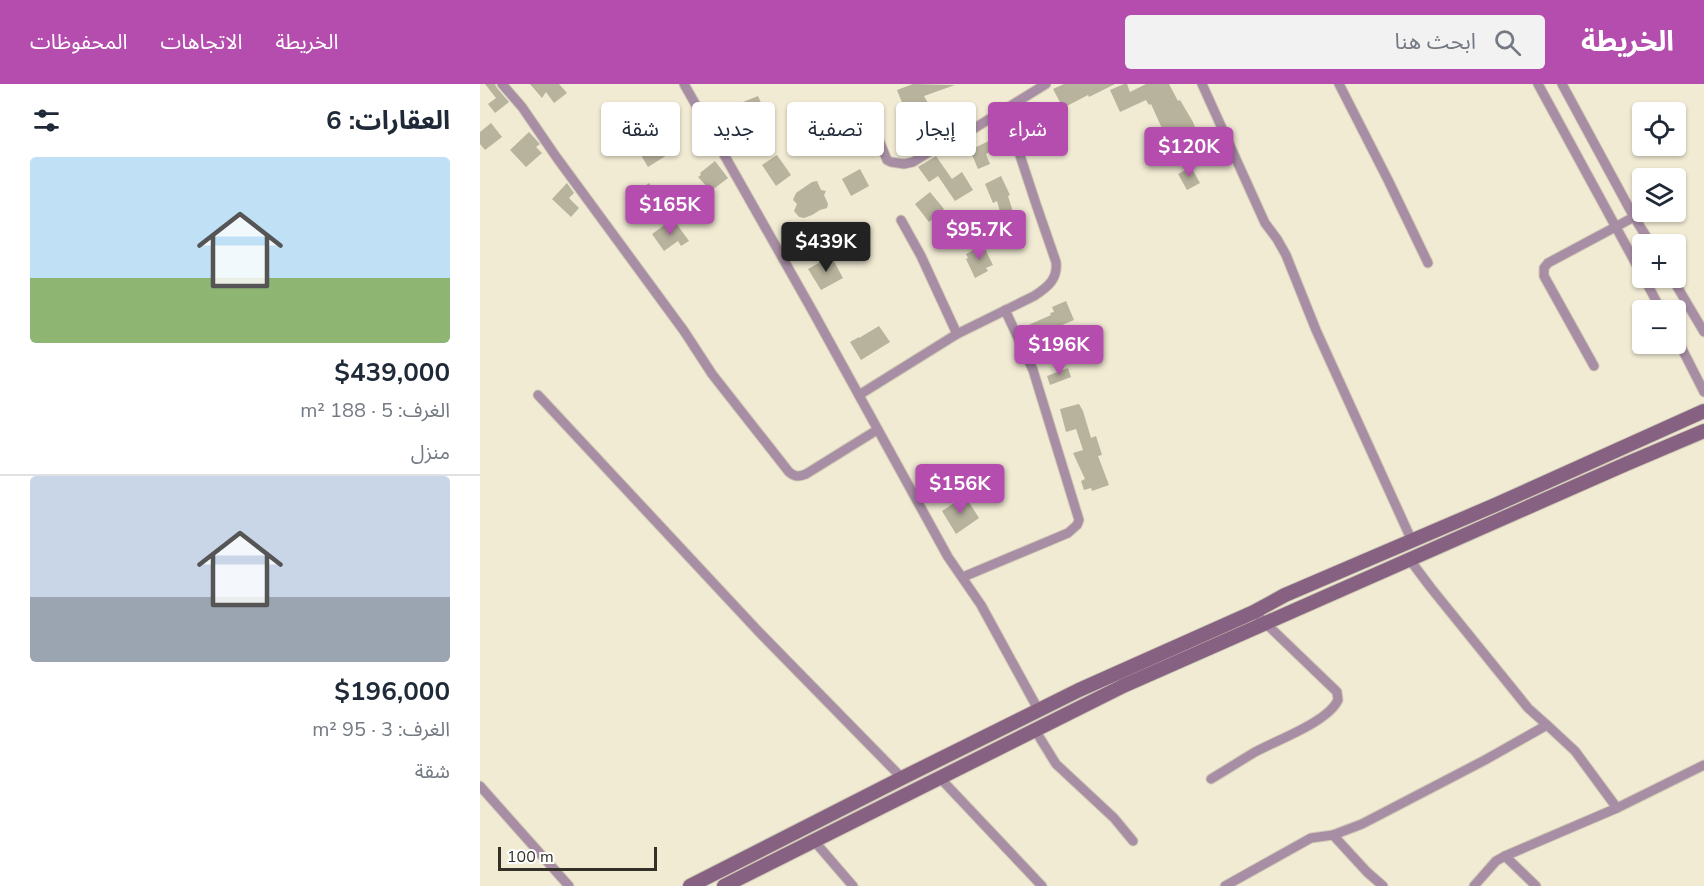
<!DOCTYPE html>
<html lang="ar">
<meta charset="utf-8">
<style>
body{margin:0;font-family:"Nunito Sans","Noto Sans Arabic",sans-serif;background:#f2f2f3;color:#1f2937;direction:rtl;height:100vh;display:flex;flex-direction:column;font-size:22px;white-space:nowrap}
*{box-sizing:border-box;margin:0}
p{font-size:20px;color:#747a83}
.icon{flex:none;width:33px;height:33px;fill:none;stroke:currentColor;stroke-width:2;stroke-linecap:round;stroke-linejoin:round}
.map{position:relative;flex:1;overflow:hidden;direction:ltr}
.side{display:flex;flex-direction:column;background:#fff;width:480px}
.side>*{flex:none}
.banner{position:absolute;left:18px;top:18px;width:570px;height:54px;direction:rtl;display:flex;gap:12px}
.controls{position:absolute;left:1152px;top:18px;display:grid;gap:12px}
.controls a{display:grid;place-items:center;width:54px;height:54px;border-radius:6px;background:#fff;box-shadow:0 2px 4px #0004;font-size:30px}
.scale{position:absolute;left:18px;bottom:15px;width:159px;box-sizing:border-box;padding-left:6px;border:3px solid #333027;border-top:0;font-size:16px;line-height:21px;white-space:nowrap;color:#333027;-webkit-text-stroke:4px #fff;paint-order:stroke}
.price{position:absolute;translate:-50% -51px;padding:0 14px;border-radius:6px;background:#b54daf;color:#fff;font-size:20px;line-height:39px;filter:drop-shadow(0 2px 3px #0008)}
.price::after{content:'';position:absolute;left:50%;top:36px;width:18px;height:14px;margin-left:-9px;background:inherit;clip-path:polygon(0 0,100% 0,50% 100%)}
.price.on{background:#222;color:#fff}
ul{padding:0;list-style:none}
li{display:grid;align-content:center;gap:12px;height:318px;padding:0 30px}
li+li{border-top:2px solid #e0e1e3}
li span{display:grid;place-items:center;height:186px;border-radius:6px;color:#555}
li>.icon{margin-inline-start:auto}
span .icon{width:108px;height:108px;fill:#fffc;stroke-width:1}
li b{font-size:26px}
h2{display:flex;justify-content:space-between;align-items:center;height:72px;padding:0 30px;font-size:26px}
.chip{padding:0 21px;border-radius:6px;background:#fff;box-shadow:0 2px 4px #0004;font-size:21px;line-height:54px}
.chip.on{background:#b54daf;color:#fff}
header{display:flex;align-items:center;gap:36px;box-sizing:border-box;height:84px;padding:0 30px;background:#b54daf;color:#fff}
header strong{font-size:28px}
nav{display:flex;gap:33px;margin-inline-start:auto;font-size:21px}
.search{width:420px;height:54px;background:#f2f2f3;display:flex;align-items:center;gap:15px;box-sizing:border-box;padding:0 21px;border-radius:6px;color:#747a83;font-size:22px}
main{display:flex;flex:1;min-height:0}
.map>svg:first-child{display:block}
.building{fill:#b8b39d}
.lines{fill:none;stroke-linecap:round;stroke-linejoin:round}
.minor-casing{stroke:#cfc9b5;stroke-width:11}
.secondary-casing{stroke:#cfc9b5;stroke-width:16}
.minor{stroke:#a88ea5;stroke-width:9}
.secondary{stroke:#866182;stroke-width:14}
</style>
<header>
<strong>الخريطة</strong>
<div class="search"><svg class="icon" aria-label="search" viewBox="0 0 24 24"><circle cx="10" cy="10" r="6"/><path d="M15 15l6 6"/></svg>ابحث هنا</div>
<nav><a>الخريطة</a><a>الاتجاهات</a><a>المحفوظات</a></nav>
</header>
<main>
<div class="map">
<svg width="1224" height="802" viewBox="0 0 1224 802">
<rect width="100%" height="100%" fill="#f1ebd4"/>
<g class="building">
<polygon points="5,0 15,0 17,4 29,18 15,29 8,20 16,14"/>
<polygon points="50,0 79,0 87,9 74,19 66,8 62,14"/>
<polygon points="433,0 475,1 444,12 460,40 441,52 433,44 431,39 435,37 426,20 423,21 417,6"/>
<polygon points="584,0 635,0 609,13 608,11 583,24 573,5"/>
<polygon points="644,0 647,0 650,8 666,0 689,0 698,17 700,16 713,38 721,58 689,72 681,52 685,51 671,20 669,21 666,16 640,28 630,6"/>
<polygon points="278,12 290,39 272,46 266,30 262,32 258,20"/>
<polygon points="11,39 22,53 5,66 0,60 0,48"/>
<polygon points="49,48 60,60 56,63 62,69 46,83 30,66"/>
<polygon points="526,49 529,59 506,70 510,80 498,85 490,66"/>
<polygon points="371,50 378,65 366,71 362,64 359,64 355,57"/>
<polygon points="182,52 192,68 168,83 158,66"/>
<polygon points="297,71 311,91 296,102 282,81"/>
<polygon points="456,72 472,95 482,88 493,106 475,117 458,92 449,98 438,83"/>
<polygon points="235,77 248,94 231,107 218,93 221,91 220,89"/>
<polygon points="711,83 720,99 707,106 698,90"/>
<polygon points="380,85 389,102 371,112 362,95"/>
<polygon points="521,92 530,111 528,112 539,147 516,154 512,138 522,135 517,117 513,119 505,100"/>
<polygon points="337,97 341,106 346,107 344,111 348,120 347,124 340,126 332,131 324,134 319,133 314,127 317,120 313,116 316,109 332,98"/>
<polygon points="87,99 94,109 89,114 99,124 91,133 72,115"/>
<polygon points="169,99 175,108 171,110 176,117 159,129 148,114"/>
<polygon points="450,108 464,125 449,138 435,120"/>
<polygon points="193,135 209,157 201,162 198,157 184,167 172,150"/>
<polygon points="503,161 513,181 506,184 508,187 495,194 486,175 488,174 486,170"/>
<polygon points="351,172 363,194 341,206 328,185"/>
<polygon points="586,217 594,236 549,255 544,243 571,231 570,229 574,228 572,223"/>
<polygon points="399,242 410,258 381,276 370,258 379,253 379,254"/>
<polygon points="588,284 591,293 570,301 567,292"/>
<polygon points="599,320 603,327 611,354 616,352 622,371 618,372 629,401 612,407 611,404 604,406 601,397 605,395 593,369 603,366 596,345 586,348 580,325"/>
<polygon points="485,412 499,434 476,450 462,427"/>
</g>
<g class="lines">
<defs>
<g id="minor">
<path d="M22 0 42 23 77 74 204 247 232 290 309 388C315 393 319 393 326 390L397 346"/>
<polyline points="204,0 332,226 468,473 501,521 559,627"/>
<polyline points="722,0 785,139 797,155 806,171 836,246 932,457"/>
<polyline points="859,0 908,96 948,179"/>
<polyline points="1058,0 1162,191"/>
<polyline points="1082,0 1154,133 1171,160"/>
<polyline points="399,56 407,76 411,78 424,80 433,78 454,65 490,47 566,0"/>
<polyline points="421,136 441,172 477,250"/>
<polyline points="1164,194 1181,226"/>
<polyline points="1192,194 1224,248"/>
<polyline points="1196,253 1224,308"/>
<polyline points="1114,282 1064,192 1064,184 1068,179 1154,133"/>
<polyline points="58,311 279,548 422,694"/>
<path d="M379 311 477 250 554 212C568 203 578 195 576 178L557 123 525 26"/>
<polyline points="930,476 951,504 1048,624 1067,641"/>
<polyline points="483,493 588,449 597,441 599,436 553,286 525,226"/>
<polyline points="555,646 576,680 634,734 653,757"/>
<polyline points="460,694 562,802"/>
<path d="M731 695C746 686 760 677 775 668 797 656 848 638 858 616L857 608 854 605 774 528"/>
<polyline points="0,702 89,802"/>
<polyline points="853,751 887,788 903,802"/>
<polyline points="335,758 373,802"/>
<polyline points="1025,772 1056,802"/>
<polyline points="745,802 831,754 853,751 882,740 1005,676 1067,641 1095,667 1137,724"/>
<polyline points="994,802 1016,777 1025,772 1137,724 1224,681"/>
</g>
<g id="secondary">
<polyline points="210,802 422,694 599,606 774,528 805,511 1015,421 1224,327"/>
<polyline points="244,802 643,602 1146,380 1224,347"/>
</g>
</defs>
<use href="#minor" class="minor-casing"/>
<use href="#secondary" class="secondary-casing"/>
<use href="#minor" class="minor"/>
<use href="#secondary" class="secondary"/>
</g>
</svg>
<div class="controls">
<a><svg class="icon" aria-label="locate" viewBox="0 0 24 24"><circle cx="12" cy="12" r="6"/><path d="M12 2v4M12 18v4M2 12h4M18 12h4"/></svg></a>
<a><svg class="icon" aria-label="layers" viewBox="0 0 24 24"><path d="M12 4l9 5-9 5-9-5zM3 14l9 5 9-5"/></svg></a>
<a>+</a>
<a>−</a>
</div>
<div class="scale">100 m</div>
<b class="price" style="left:709px;top:94px">$120K</b>
<b class="price" style="left:190px;top:152px">$165K</b>
<b class="price" style="left:499px;top:177px">$95.7K</b>
<b class="price on" style="left:346px;top:189px">$439K</b>
<b class="price" style="left:579px;top:292px">$196K</b>
<b class="price" style="left:480px;top:431px">$156K</b>
<div class="banner">
<a class="chip on">شراء</a>
<a class="chip">إيجار</a>
<a class="chip">تصفية</a>
<a class="chip">جديد</a>
<a class="chip">شقة</a>
</div>
</div>
<section class="side">
<h2>العقارات: 6<svg class="icon" aria-label="filters" viewBox="0 0 24 24"><path d="M4 7h16M4 17h16"/><circle cx="9" cy="7" r="2"/><circle cx="15" cy="17" r="2"/></svg></h2>
<ul>
<li><span style="background:linear-gradient(#bfe0f5 65%,#8fb573 0)"><svg class="icon" aria-label="home" viewBox="0 0 24 24"><path d="M3 11l9-7 9 7M6 9v11h12V9"/></svg></span><div><b>$439,000</b><p>الغرف: 5 · 188 m²</p><p>منزل</p></div></li>
<li><span style="background:linear-gradient(#c9d6e8 65%,#9aa5b1 0)"><svg class="icon" aria-label="home" viewBox="0 0 24 24"><path d="M3 11l9-7 9 7M6 9v11h12V9"/></svg></span><div><b>$196,000</b><p>الغرف: 3 · 95 m²</p><p>شقة</p></div></li>
</ul>
</section>
</main>
